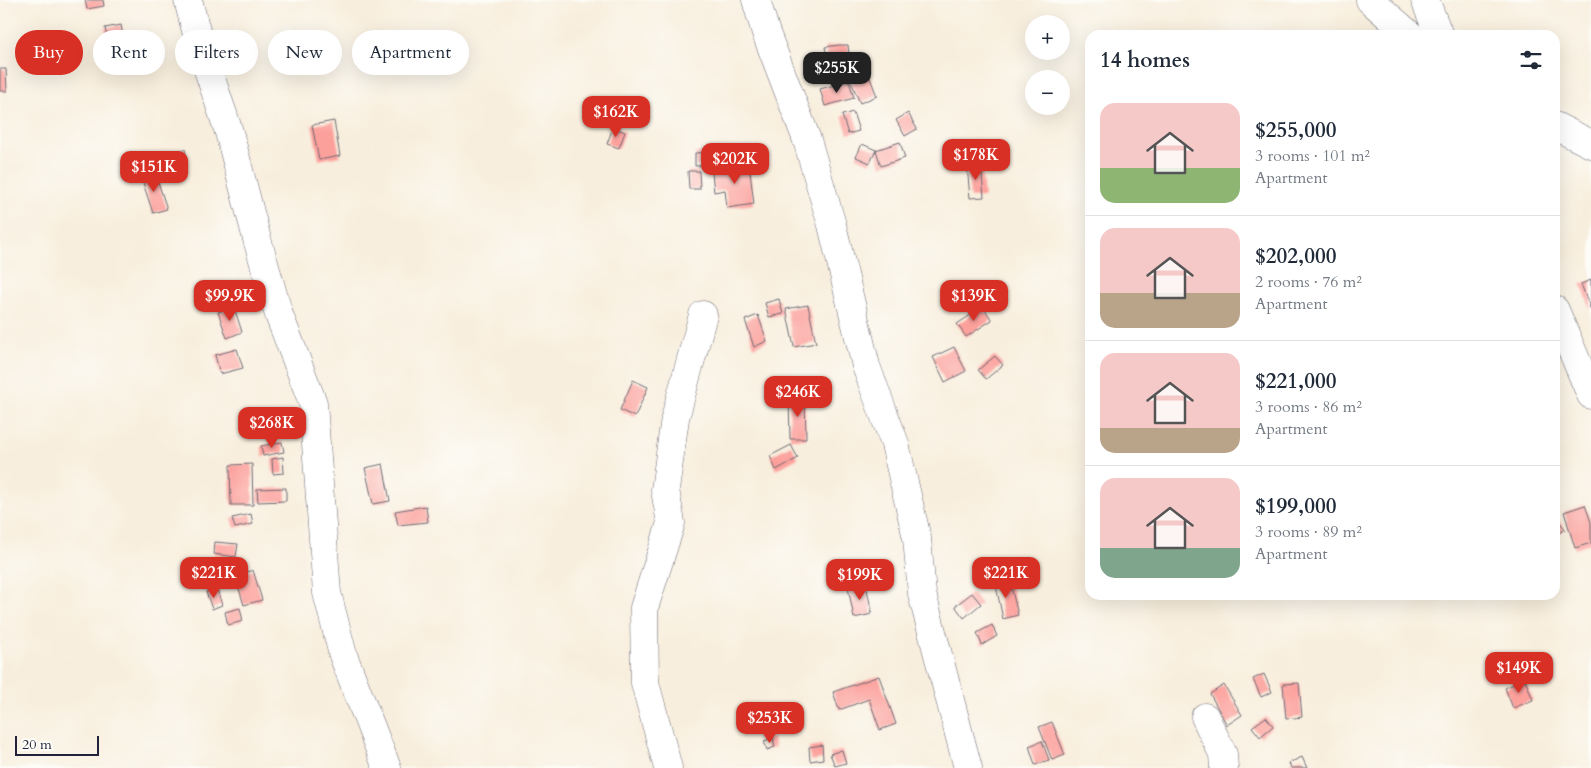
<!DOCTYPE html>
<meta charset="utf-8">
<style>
body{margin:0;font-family:Cardo,serif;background:#f6f6f7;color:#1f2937;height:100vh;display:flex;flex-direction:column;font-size:19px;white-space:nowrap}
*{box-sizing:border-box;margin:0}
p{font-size:16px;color:#747a83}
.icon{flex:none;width:28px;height:28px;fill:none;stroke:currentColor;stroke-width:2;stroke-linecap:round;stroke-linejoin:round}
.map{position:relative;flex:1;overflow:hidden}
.sheet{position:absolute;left:1085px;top:30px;width:475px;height:570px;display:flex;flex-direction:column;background:#fff;border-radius:15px;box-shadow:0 5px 20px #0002}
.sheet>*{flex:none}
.banner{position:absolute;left:15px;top:30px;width:475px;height:45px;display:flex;gap:10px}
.fabs{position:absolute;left:1025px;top:15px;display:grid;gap:10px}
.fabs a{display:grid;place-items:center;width:45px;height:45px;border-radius:50%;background:#fff;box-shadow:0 5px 20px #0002;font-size:25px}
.scale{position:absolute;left:15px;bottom:12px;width:84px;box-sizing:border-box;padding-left:5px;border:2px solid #22223b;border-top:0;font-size:14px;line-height:18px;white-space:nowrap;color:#22223b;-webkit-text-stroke:4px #fdfcf7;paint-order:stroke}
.price{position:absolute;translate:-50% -42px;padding:0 11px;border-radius:10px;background:#d93025;color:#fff;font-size:16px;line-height:32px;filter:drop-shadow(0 1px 2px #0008)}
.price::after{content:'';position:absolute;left:50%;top:30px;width:15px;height:11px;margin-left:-8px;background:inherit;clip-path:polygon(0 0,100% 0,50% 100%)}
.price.on{background:#222;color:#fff}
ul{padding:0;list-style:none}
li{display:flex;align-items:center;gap:15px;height:125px;padding:0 15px}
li+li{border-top:1px solid #e0e1e3}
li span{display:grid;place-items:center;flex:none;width:140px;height:100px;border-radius:15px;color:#555}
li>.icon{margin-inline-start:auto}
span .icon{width:60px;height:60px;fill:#fffc;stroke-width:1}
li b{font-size:21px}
h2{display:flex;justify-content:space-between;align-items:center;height:60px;padding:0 15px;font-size:21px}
.chip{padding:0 18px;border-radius:22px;background:#fff;box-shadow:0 5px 20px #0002;font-size:18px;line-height:45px}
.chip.on{background:#d93025;color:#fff}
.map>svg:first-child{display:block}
.building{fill:#fca09c}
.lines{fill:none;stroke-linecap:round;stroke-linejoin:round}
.minor-casing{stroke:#6d6974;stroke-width:29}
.minor{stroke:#fff;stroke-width:28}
</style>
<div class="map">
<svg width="1591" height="768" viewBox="0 0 1591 768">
<rect width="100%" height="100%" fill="#fdfcf7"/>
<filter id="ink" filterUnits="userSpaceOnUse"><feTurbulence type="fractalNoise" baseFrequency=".02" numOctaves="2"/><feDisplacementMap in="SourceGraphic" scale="10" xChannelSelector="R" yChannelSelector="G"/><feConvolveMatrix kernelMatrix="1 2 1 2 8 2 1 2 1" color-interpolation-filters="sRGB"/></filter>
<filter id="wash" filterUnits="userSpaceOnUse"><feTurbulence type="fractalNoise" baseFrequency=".0096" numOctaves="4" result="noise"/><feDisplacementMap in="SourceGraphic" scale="20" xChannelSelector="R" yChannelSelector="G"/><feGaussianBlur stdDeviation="1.12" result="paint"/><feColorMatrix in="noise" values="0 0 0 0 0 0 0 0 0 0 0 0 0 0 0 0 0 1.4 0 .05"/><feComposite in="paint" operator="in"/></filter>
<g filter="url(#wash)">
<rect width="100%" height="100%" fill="#f8eedd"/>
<g id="blocks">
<g class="building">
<polygon points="85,0 103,0 104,6 87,9"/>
<polygon points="121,25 127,56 112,59 105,28"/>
<polygon points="839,45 848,45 849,55 827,57 825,47"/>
<polygon points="865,65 877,96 860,103 847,72"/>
<polygon points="0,69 6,69 7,91 0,91"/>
<polygon points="849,81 854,98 825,106 820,89"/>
<polygon points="853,112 859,131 848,134 842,115"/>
<polygon points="908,113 917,129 905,136 896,120"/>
<polygon points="334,121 340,156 319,160 312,125"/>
<polygon points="613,127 625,132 619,148 607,144"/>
<polygon points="900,142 905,158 881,166 876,150 870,163 856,157 862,144 876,150"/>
<polygon points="185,149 187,161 158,168 155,156"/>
<polygon points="727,151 731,151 731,164 695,166 695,153"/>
<polygon points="981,163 984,197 970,198 967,165"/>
<polygon points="749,164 754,204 727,208 725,190 714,192 712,173 719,172 719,167"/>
<polygon points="688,171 699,171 700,189 689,189"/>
<polygon points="155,173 167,209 153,213 141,177"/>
<polygon points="1591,280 1591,310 1581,284"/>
<polygon points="779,299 783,314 769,317 765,303"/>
<polygon points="808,305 816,343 794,347 786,309"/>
<polygon points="234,307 242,332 227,338 218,312"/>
<polygon points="983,307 992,320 966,337 957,324"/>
<polygon points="758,315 767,341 754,347 745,320"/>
<polygon points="954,347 966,371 945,382 933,357"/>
<polygon points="237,349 243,368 220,374 215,355"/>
<polygon points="995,356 1003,365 986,379 978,370"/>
<polygon points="633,380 648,387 635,417 620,410"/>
<polygon points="805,396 806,439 790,439 789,397"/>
<polygon points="282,442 284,452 263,456 261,446"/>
<polygon points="791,445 798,458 776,470 770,456"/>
<polygon points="283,457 284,473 273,474 272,459"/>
<polygon points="252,464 253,505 231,505 230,465"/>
<polygon points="383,464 390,501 373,504 365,468"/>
<polygon points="286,488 286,501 258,502 257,489"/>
<polygon points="1585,505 1591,522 1591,543 1575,548 1564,512"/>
<polygon points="426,506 428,522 398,525 395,511"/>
<polygon points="251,514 253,524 235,528 232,518"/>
<polygon points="1559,521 1565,529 1555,536 1555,524"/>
<polygon points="215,542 238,544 236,557 214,554"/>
<polygon points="212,564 216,578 206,582 202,567"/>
<polygon points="253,570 262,600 244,605 235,576"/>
<polygon points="1009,578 1018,615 1003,619 995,581"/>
<polygon points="866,584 872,614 854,618 848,587"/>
<polygon points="217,589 222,605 212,609 206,592"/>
<polygon points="972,593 981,604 964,618 955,606"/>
<polygon points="240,608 243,621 228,625 225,612"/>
<polygon points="992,625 997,636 982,645 977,633"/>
<polygon points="1264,674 1272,692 1261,697 1253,679"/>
<polygon points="879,676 896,724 880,730 869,699 839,710 833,692"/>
<polygon points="1525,679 1533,700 1513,708 1505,688"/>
<polygon points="1299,683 1302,717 1286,719 1283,684"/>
<polygon points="1224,685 1242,715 1227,725 1210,694"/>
<polygon points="1266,717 1273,726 1260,737 1252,727"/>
<polygon points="1052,722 1065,755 1052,760 1039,727"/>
<polygon points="773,738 775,747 767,750 764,741"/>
<polygon points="1042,741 1049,760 1035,765 1029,746"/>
<polygon points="822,745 823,759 810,761 809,747"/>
<polygon points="842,750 846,763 835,766 830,754"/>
<polygon points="1302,757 1307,768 1291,768 1289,763"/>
</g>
</g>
</g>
<g filter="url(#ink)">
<use href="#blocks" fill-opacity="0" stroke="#6d6974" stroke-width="1"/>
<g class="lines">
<defs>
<g id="minor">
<polyline points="188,0 200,46 229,132 257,239 279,315 313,403 327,593 343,655 387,768"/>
<polyline points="756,0 766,33 807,140 832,225 866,366 895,444 917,538 922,594 968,768"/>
<polyline points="1370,0 1410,35"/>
<polyline points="1425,0 1439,35"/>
<polyline points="1555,126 1591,144"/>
<polyline points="1555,310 1591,395"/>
<polyline points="1205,717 1223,754 1224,768"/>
<polyline points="668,768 645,683 644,608 671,523 665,490 675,418 703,315"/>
</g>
</defs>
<use href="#minor" class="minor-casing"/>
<use href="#minor" class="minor"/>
</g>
</g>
</svg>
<div class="fabs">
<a>+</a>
<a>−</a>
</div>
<div class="scale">20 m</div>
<b class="price on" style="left:837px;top:94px">$255K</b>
<b class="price" style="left:616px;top:138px">$162K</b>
<b class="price" style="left:976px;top:181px">$178K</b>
<b class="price" style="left:735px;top:185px">$202K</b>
<b class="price" style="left:154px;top:193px">$151K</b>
<b class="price" style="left:230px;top:322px">$99.9K</b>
<b class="price" style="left:974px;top:322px">$139K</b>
<b class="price" style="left:798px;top:418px">$246K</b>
<b class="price" style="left:272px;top:449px">$268K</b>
<b class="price" style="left:214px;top:599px">$221K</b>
<b class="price" style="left:1006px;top:599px">$221K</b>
<b class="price" style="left:860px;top:601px">$199K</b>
<b class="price" style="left:1519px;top:694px">$149K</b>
<b class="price" style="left:770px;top:744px">$253K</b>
<div class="banner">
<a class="chip on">Buy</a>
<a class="chip">Rent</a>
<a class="chip">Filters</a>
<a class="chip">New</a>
<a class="chip">Apartment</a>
</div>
<section class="sheet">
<h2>14 homes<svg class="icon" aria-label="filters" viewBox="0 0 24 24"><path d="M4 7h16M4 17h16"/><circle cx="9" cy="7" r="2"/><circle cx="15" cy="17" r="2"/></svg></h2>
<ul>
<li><span style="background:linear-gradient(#f6c9c9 65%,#8fb573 0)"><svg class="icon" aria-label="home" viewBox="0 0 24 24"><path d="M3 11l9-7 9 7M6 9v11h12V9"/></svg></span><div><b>$255,000</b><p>3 rooms · 101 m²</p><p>Apartment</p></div></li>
<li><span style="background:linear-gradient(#f6c9c9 65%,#b9a48a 0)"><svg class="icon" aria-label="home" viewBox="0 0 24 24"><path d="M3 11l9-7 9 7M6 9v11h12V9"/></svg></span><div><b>$202,000</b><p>2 rooms · 76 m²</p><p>Apartment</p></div></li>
<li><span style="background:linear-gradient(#f6c9c9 75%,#b9a48a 0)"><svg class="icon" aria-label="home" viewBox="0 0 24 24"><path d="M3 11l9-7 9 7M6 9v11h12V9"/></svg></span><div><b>$221,000</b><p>3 rooms · 86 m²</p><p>Apartment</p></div></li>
<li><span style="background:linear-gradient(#f6c9c9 70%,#7fa58c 0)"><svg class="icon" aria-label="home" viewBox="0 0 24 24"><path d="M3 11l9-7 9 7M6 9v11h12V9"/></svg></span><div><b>$199,000</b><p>3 rooms · 89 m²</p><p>Apartment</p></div></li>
</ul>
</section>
</div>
